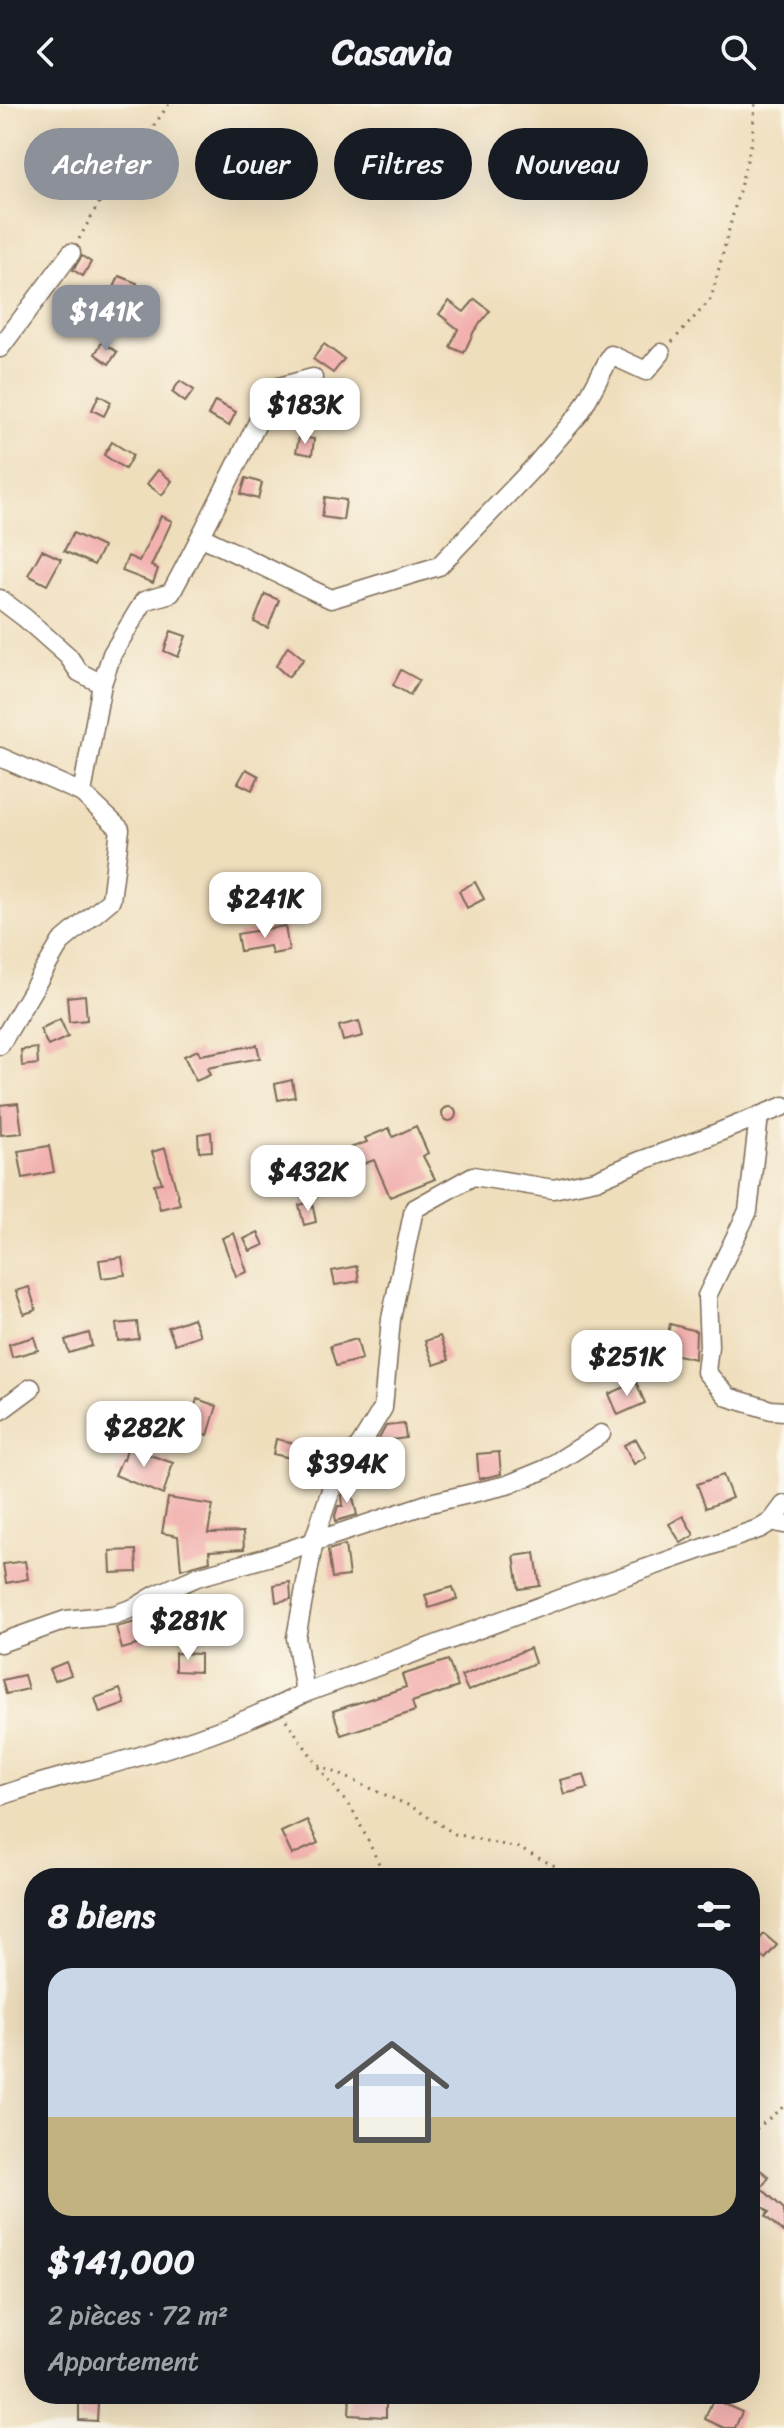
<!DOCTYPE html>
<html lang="fr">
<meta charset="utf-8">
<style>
body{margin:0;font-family:Sriracha,sans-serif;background:#242831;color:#f1f3f6;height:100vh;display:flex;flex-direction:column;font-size:30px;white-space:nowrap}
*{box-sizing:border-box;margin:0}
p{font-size:26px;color:#9ea1a6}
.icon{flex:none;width:44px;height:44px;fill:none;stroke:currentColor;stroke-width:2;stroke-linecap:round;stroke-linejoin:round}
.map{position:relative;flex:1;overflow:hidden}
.panel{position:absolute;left:24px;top:1764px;width:736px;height:536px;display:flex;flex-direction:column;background:#171b24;border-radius:32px;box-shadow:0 8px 32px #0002}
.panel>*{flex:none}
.guide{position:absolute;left:24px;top:24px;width:736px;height:72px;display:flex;gap:16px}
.price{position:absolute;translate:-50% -68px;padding:0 18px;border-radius:16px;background:#fff;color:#222;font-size:26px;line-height:52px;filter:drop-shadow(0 2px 4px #0008)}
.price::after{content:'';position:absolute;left:50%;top:48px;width:24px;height:18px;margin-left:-12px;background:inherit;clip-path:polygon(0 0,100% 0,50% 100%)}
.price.active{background:#8c9099;color:#fff}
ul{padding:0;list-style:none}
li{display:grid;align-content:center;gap:16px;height:424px;padding:0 24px}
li+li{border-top:2px solid #363941}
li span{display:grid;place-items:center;height:248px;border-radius:24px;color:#555}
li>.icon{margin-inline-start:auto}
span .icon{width:144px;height:144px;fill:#fffc;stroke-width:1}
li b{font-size:34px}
h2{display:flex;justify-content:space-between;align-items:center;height:96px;padding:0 24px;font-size:34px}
.chip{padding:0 28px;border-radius:36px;background:#171b24;box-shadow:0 8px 32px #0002;font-size:28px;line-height:72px}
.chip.active{background:#8c9099;color:#fff}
header{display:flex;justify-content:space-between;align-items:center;height:104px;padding:0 24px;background:#171b24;font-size:36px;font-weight:700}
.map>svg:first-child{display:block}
.building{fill:#f2b0ae}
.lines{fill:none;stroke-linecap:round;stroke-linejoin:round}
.street-casing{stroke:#7a6955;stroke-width:21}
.path{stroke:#7a6955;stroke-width:3;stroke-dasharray:2 6;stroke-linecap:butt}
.street{stroke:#fff;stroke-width:18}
</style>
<header><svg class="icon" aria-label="back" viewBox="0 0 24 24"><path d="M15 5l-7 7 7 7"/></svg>Casavia<svg class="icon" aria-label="search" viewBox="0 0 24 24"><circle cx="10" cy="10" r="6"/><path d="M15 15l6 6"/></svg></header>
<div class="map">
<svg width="784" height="2324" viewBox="0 0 784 2324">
<rect width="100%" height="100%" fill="#fbf7ec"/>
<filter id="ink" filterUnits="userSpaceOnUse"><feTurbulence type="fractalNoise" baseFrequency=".0125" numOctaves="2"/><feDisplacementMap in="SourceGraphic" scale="16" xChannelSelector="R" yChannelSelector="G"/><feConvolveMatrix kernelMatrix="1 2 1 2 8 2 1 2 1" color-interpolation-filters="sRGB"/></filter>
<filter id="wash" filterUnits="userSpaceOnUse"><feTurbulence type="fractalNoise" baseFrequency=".006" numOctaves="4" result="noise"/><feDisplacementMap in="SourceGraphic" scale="32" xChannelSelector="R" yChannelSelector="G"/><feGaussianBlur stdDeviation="1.8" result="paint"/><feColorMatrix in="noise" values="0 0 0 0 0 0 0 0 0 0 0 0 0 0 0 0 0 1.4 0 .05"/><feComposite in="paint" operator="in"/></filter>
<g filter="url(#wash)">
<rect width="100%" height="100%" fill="#efdebc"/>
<g id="blocks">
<g class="building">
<polygon points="82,152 91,158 83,172 73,166"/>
<polygon points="119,172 137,179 131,194 113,186"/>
<polygon points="475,195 490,207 474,227 464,249 450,243 458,225 439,210 449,197 464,208"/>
<polygon points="102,238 117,248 109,260 95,250"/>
<polygon points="324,240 344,255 333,269 313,255"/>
<polygon points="180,277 194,286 185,298 172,288"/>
<polygon points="335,279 351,285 345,301 329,295"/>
<polygon points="99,291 111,298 104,312 92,306"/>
<polygon points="215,297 236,308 229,322 208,311"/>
<polygon points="299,333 314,335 312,351 296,348"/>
<polygon points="112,338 133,351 125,365 104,351"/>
<polygon points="158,366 172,377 162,391 147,380"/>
<polygon points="246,374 262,379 258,395 241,390"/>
<polygon points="325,393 346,396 343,416 322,413"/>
<polygon points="161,412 172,417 151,462 158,465 153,479 122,467 128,452 139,457"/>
<polygon points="73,429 103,443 94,461 64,447"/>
<polygon points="42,446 61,455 47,481 28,471"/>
<polygon points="265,490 279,496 268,524 254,518"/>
<polygon points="171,527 186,532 178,553 164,547"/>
<polygon points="288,542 304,555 288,573 276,562"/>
<polygon points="401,566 419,576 410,591 393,581"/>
<polygon points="246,665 259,672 252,686 238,679"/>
<polygon points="475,778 484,795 467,804 459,787"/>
<polygon points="285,822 289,847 272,850 270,842 240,847 237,830"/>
<polygon points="85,891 87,916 69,918 67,893"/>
<polygon points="60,915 68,933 48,942 40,925"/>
<polygon points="359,917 363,932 343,937 339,922"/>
<polygon points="257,941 260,954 207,964 210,971 196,977 184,952 198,946 200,951"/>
<polygon points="37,944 38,960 22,962 21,946"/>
<polygon points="292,976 295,993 278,996 275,980"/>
<polygon points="18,999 22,1029 1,1031 0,1001"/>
<circle cx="449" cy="1010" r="7"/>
<polygon points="416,1022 428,1049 423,1052 435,1075 390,1093 374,1056 325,1074 319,1055 367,1038 365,1034 389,1024 393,1033"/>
<polygon points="211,1028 212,1047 199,1048 198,1030"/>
<polygon points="49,1042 54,1068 23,1074 18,1047"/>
<polygon points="165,1044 180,1100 160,1105 154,1080 162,1079 152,1048"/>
<polygon points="312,1098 316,1118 304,1121 299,1101"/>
<polygon points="258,1128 264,1141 250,1147 244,1135"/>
<polygon points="234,1129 247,1168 236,1172 222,1134"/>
<polygon points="122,1153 125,1171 102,1174 99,1156"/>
<polygon points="357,1162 359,1177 335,1181 332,1167"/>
<polygon points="29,1183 36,1206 24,1210 16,1187"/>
<polygon points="193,1214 200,1231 175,1240 168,1223"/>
<polygon points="137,1218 139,1235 118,1237 116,1220"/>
<polygon points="670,1220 696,1227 695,1255 664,1248"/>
<polygon points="89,1229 92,1242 69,1249 65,1236"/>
<polygon points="440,1232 449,1256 434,1261 425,1237"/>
<polygon points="34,1233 38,1246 12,1253 9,1240"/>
<polygon points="357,1235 362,1255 336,1262 330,1242"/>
<polygon points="636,1278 645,1299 618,1311 609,1290"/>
<polygon points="197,1295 217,1302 208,1331 188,1325"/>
<polygon points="404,1320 406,1334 377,1338 386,1322"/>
<polygon points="276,1335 294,1339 291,1354 273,1350"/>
<polygon points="636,1335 646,1353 634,1360 624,1341"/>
<polygon points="129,1336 143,1340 141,1348 173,1359 163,1391 115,1371 122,1355 124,1356"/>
<polygon points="499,1348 501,1370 479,1375 477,1350"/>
<polygon points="723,1371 732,1394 706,1404 697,1380"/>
<polygon points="349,1375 357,1411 336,1417 335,1412 338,1402 343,1402 342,1392"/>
<polygon points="168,1394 213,1401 208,1429 243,1428 244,1445 209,1447 210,1457 181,1465 178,1432 162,1429"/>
<polygon points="683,1412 694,1431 681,1439 669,1420"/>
<polygon points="345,1441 349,1472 332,1474 328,1446"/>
<polygon points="136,1446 137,1468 111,1469 110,1447"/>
<polygon points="535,1449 540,1482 519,1485 514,1452"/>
<polygon points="25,1457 28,1475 6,1479 3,1460"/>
<polygon points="290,1478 291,1495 276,1498 274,1481"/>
<polygon points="453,1483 457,1495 429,1504 425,1491"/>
<polygon points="236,1503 238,1521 217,1523 215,1505"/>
<polygon points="140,1517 140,1525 143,1525 147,1538 122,1545 116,1523"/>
<polygon points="530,1544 535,1559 468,1587 461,1572"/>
<polygon points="175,1549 200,1550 200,1568 175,1567"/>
<polygon points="448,1556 458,1583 412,1598 415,1607 341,1631 333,1607 406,1583 402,1571"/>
<polygon points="66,1558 71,1571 54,1577 49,1565"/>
<polygon points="24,1571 28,1585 6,1590 2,1576"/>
<polygon points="120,1585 125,1600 100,1609 95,1594"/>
<polygon points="584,1670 588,1684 564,1690 560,1676"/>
<polygon points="307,1716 318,1739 292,1751 281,1728"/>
<polygon points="764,1830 777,1841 765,1855 752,1844"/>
<polygon points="759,2065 769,2073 761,2084 784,2105 784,2129 765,2112 769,2108 752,2095 750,2098 750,2074"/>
<polygon points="350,2290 386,2291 386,2313 349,2311"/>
<polygon points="713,2295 742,2308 735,2324 724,2324 705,2315"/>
<polygon points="79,2299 98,2300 97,2317 79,2316"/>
</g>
</g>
</g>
<g filter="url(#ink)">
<use href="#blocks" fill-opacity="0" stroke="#7a6955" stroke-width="2"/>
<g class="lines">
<defs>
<g id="street">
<polyline points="0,244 71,149"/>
<polyline points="202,433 331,495 439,462 532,365 580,309 611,251 646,267 661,249"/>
<polyline points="0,495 25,514 68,552 79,568 102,580"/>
<polyline points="0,653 82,689"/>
<path d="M0 941 61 838 111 796 120 725 82 689 102 580 112 550 144 497 171 489C207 422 240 353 275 284L313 274"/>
<polyline points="784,1002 759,1012 748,1107 707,1192 709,1242 706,1268 728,1293 771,1306 784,1307"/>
<polyline points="0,1307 31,1284"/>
<polyline points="772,1417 784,1401"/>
<polyline points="0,1539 66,1516 114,1511 136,1503 156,1491 197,1473 268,1453 430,1399 507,1381 546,1365 601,1330"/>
<polyline points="305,1589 296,1534 314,1436 335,1374 361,1340 383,1304 391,1215 414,1105 473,1072 553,1085 596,1076 640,1057 702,1035 759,1012"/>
<path d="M0 1692C39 1678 79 1669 119 1658 182 1641 247 1618 305 1589L582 1487 761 1424 772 1417 784 1420"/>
</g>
</defs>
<use href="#street" class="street-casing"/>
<g class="path">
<polyline points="79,135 97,102 169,0"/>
<polyline points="672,238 711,195 752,37 755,0"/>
<polyline points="286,1616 317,1660 412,1703 455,1730 518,1744 555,1762 566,1774"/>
<polyline points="319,1663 355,1710 386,1774"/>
<polyline points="750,2030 784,2002"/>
</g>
<use href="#street" class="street"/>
</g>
</g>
</svg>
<b class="price active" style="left:106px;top:249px">$141K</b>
<b class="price" style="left:305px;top:342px">$183K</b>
<b class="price" style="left:265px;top:836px">$241K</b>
<b class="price" style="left:308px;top:1109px">$432K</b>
<b class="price" style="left:627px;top:1294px">$251K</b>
<b class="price" style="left:144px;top:1365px">$282K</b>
<b class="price" style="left:347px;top:1401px">$394K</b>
<b class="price" style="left:188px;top:1558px">$281K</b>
<div class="guide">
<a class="chip active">Acheter</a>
<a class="chip">Louer</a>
<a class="chip">Filtres</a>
<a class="chip">Nouveau</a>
</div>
<section class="panel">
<h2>8 biens<svg class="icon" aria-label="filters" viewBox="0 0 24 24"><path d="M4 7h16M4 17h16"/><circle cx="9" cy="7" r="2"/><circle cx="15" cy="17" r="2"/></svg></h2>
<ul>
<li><span style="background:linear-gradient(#c9d6e8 60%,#c2b280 0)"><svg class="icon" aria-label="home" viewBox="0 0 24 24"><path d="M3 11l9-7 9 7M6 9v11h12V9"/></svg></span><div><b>$141,000</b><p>2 pièces · 72 m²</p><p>Appartement</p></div></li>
</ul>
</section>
</div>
